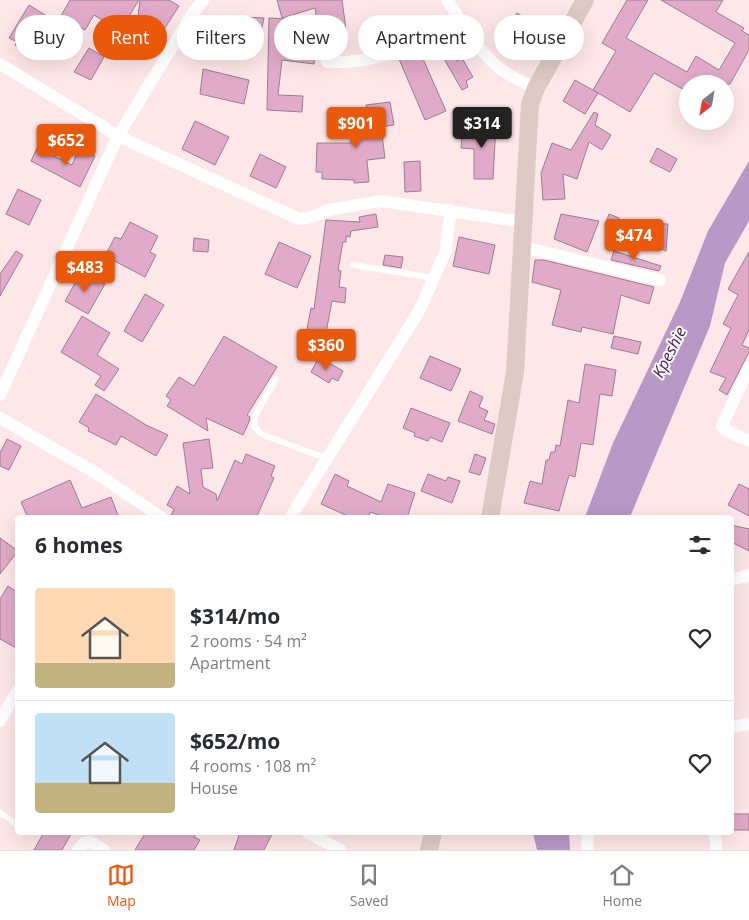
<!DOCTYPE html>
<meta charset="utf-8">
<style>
body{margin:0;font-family:"Open Sans",sans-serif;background:#f7f7f7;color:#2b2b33;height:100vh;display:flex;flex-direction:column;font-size:19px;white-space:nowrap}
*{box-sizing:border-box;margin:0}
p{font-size:16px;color:#7c7c81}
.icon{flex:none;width:28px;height:28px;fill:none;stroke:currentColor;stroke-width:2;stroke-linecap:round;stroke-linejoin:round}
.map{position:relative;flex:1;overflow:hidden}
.sheet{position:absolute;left:15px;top:515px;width:719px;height:320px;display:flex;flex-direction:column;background:#fff;border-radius:5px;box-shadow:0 5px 20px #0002}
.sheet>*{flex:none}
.hud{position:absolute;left:15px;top:15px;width:720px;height:45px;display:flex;gap:10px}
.needle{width:32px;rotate:211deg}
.controls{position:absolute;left:679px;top:75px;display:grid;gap:10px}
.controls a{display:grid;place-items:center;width:55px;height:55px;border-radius:50%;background:#fff;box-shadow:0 5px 20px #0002;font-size:25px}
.price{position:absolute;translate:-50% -42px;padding:0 11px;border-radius:5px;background:#ea580c;color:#fff;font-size:16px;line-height:32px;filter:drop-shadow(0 1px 2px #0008)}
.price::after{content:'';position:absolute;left:50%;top:30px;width:15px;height:11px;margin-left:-8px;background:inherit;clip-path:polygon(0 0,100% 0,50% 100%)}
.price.selected{background:#222;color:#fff}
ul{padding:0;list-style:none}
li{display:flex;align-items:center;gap:15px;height:125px;padding:0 20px}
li+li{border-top:1px solid #e1e1e2}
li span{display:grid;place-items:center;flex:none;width:140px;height:100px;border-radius:5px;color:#555}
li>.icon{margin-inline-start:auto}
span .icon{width:60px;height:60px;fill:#fffc;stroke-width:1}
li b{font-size:21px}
h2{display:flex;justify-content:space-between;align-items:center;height:60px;padding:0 20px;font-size:21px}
.pill{padding:0 18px;border-radius:22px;background:#fff;box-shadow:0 5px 20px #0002;font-size:18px;line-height:45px}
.pill.selected{background:#ea580c;color:#fff}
.tabs{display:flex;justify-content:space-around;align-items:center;height:70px;border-top:1px solid #e1e1e2;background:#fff;font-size:14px;color:#7c7c81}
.tabs a{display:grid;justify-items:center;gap:2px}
.tabs .selected{color:#ea580c}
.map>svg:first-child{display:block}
.water{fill:#b898c7}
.building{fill:#e1aac9;stroke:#9c7e8f}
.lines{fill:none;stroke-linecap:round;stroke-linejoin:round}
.lane{stroke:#fff;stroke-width:6}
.street{stroke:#fff;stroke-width:12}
.secondary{stroke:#ddcac5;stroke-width:18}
.labels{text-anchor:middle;stroke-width:4;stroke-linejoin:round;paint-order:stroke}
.water-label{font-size:16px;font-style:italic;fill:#411751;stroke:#fbfbfb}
</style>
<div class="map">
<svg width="749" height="850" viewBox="0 0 749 850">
<rect width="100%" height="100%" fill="#fee7e9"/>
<g class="water">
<polygon points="749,161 749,221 725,263 710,326 630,517 585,517 613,443 680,302 708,231"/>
<polygon points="533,833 569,833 570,850 537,850"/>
</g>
<g class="building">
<polygon points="70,0 139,0 120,31 94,15 85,30 61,16"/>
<polygon points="140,0 169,0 179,6 159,37 148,30 149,52 143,59 138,58 134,52 134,48 145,38 136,32"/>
<polygon points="277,0 342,0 347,37 321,42 315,8 282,18"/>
<polygon points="627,0 648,0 626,38 687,72 696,56 719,70 735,43 661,0 723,0 716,12 744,28 742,31 749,35 749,50 730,84 688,84 688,92 654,73 630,112 593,90 616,51 602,43"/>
<polygon points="29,5 58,23 39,56 33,52 31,55 15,45 17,42 9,38"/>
<polygon points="517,13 533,23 517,49 500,39"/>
<polygon points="244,17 264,18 259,40 246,39"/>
<polygon points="406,17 414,37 386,46 379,25"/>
<polygon points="269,18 288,19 286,41 316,43 314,64 282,60 278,95 303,96 302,112 267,110"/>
<polygon points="449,40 457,61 462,58 473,77 466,81 468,87 462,90 436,45"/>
<polygon points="89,48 104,57 91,80 74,72"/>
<polygon points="420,52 446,111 425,120 399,59"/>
<polygon points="203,69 249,80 244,104 200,94"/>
<polygon points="575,80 598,93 585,114 563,101"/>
<polygon points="390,102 394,125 381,127 385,158 367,160 369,182 354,183 354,180 322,179 322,172 316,172 317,143 351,143 351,139 371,138 366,105"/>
<polygon points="594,112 598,114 595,125 611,135 602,150 589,142 577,179 563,174 565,199 543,200 541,173 552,143 571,150"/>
<polygon points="195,121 229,137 215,165 182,149"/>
<polygon points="476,123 496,123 493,179 474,179 474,149 461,148 462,133 477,134"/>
<polygon points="37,148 72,165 79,149 95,156 80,187 31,161"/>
<polygon points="657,148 677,159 670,172 650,162"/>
<polygon points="260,154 286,167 276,188 250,176"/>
<polygon points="420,161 421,191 405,192 404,162"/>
<polygon points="18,189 41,200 29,225 6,214"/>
<polygon points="376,214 378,227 351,231 350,237 346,236 346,242 343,242 338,270 341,271 339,287 346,288 345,303 332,301 322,354 303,350 311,308 314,309 326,220 360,222 359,217"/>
<polygon points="561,214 599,221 587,252 554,239"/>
<polygon points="609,214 619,218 615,230 605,225"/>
<polygon points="130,222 158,236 150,252 156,255 145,277 105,256 115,237 121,239"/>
<polygon points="646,223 668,224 666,251 623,233 624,228 645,232"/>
<polygon points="459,237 495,245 489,274 453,266"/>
<polygon points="194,238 209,240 208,252 193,251"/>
<polygon points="279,242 311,256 297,288 265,274"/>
<polygon points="16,251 23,255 0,296 0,274"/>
<polygon points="614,251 661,266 659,271 611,260"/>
<polygon points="749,252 749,330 742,345 749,348 749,352 727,395 719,390 726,378 710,372 731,328 723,324 738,295 728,289"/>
<polygon points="385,255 403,257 401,268 383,265"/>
<polygon points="535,260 544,260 654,287 649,304 621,295 613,334 582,327 581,332 552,325 561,290 532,282"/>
<polygon points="82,271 105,284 88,314 65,301"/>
<polygon points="145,294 164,305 142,342 124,331"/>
<polygon points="82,316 110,333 97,355 119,369 104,391 95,385 101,376 61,352"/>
<polygon points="224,336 277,367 247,415 250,417 249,422 243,435 206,418 208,431 167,406 171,400 166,396 179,377 194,386"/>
<polygon points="614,336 641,342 638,354 611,348"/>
<polygon points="430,356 461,369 451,391 420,378"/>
<polygon points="319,357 343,371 338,381 332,378 329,383 311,372"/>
<polygon points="585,364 616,370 612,396 600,394 593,445 581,443 575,477 569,475 559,511 524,503 530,481 542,484 546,460 549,460 551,452 555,452 556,445 560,446 568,400 579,403"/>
<polygon points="470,391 483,397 479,407 488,411 484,420 495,424 492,434 458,421"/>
<polygon points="96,394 146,425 168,435 156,456 121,436 116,445 88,431 89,428 79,422"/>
<polygon points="411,408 450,423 442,442 430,437 428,441 414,436 415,433 403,428"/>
<polygon points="7,439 21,446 9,470 0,466 0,453"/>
<polygon points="209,439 213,468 201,469 203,487 216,494 217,501 235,460 242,464 246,454 275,466 271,476 274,478 256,518 170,518 174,509 167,505 177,486 190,494 183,443"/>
<polygon points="475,454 486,458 480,475 469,472"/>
<polygon points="335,474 349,481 347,486 381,502 388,484 415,493 407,518 387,518 370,512 368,518 352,518 321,504"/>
<polygon points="428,474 446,481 448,477 460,481 452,503 421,491"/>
<polygon points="70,480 82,508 111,497 119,518 28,518 21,502"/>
<polygon points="739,484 749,489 749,516 728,505"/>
<polygon points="731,525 749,529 749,551 731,542"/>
<polygon points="0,538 18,551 0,574"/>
<polygon points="8,586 18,593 18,649 0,639 0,599"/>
<rect x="731" y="814" width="18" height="16"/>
<polygon points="44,832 72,832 62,850 34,850"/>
<polygon points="146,832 197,832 194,837 200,840 194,850 135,850"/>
<polygon points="240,832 273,832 264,850 234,850"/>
</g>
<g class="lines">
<g class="lane">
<polyline points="353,265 434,278"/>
<polyline points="276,379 255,416 254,426 261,434 325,458"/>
<polyline points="0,812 18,826"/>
</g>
<g class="street">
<path d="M447 0C462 22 477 49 498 67 509 76 522 82 536 88"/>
<path d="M327 62C378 65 418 43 464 25"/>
<polyline points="0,64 118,136 299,219 312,217 328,210 381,201 524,222"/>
<polyline points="523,247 660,280"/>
<polyline points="749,367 722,426 725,430 749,441"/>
<polyline points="0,395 118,136 192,14 203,0"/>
<polyline points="0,418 96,473 162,518"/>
<polyline points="290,518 419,311 445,253 451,210"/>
<polyline points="731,580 749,575"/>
<polyline points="0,721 18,690"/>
<polyline points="731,727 749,724"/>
<polyline points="307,832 340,850"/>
<polyline points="715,832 716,850"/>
<polyline points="78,850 84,843 91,842 104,850"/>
<polyline points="587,850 588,832"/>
</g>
<g class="secondary">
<polyline points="490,518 515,372 530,104 536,88 585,0"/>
<polyline points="429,850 433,832"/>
</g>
</g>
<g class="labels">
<g class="water-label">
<text transform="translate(669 352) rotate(-63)" y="6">Kpeshie</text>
</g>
</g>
</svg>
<div class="controls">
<a><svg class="needle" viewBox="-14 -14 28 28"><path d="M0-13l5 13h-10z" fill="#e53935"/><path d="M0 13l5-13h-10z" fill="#7c7c81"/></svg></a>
</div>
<b class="price" style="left:356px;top:149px">$901</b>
<b class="price selected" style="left:482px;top:149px">$314</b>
<b class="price" style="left:66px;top:166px">$652</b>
<b class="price" style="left:634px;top:261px">$474</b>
<b class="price" style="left:85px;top:293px">$483</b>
<b class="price" style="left:326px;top:371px">$360</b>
<div class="hud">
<a class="pill">Buy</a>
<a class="pill selected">Rent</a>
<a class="pill">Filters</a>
<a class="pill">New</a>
<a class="pill">Apartment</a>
<a class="pill">House</a>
</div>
<section class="sheet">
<h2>6 homes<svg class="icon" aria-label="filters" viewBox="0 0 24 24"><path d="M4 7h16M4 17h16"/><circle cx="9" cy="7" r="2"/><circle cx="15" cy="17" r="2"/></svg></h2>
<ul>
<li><span style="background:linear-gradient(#ffd9b3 75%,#c2b280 0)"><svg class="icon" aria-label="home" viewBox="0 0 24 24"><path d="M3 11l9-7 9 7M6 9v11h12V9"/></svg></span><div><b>$314/mo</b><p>2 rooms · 54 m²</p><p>Apartment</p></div><svg class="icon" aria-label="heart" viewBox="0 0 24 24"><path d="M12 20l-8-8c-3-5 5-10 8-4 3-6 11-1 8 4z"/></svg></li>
<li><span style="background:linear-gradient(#bfe0f5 70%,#c2b280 0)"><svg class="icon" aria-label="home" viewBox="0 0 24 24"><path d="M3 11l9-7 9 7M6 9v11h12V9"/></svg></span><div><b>$652/mo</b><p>4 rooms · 108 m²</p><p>House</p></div><svg class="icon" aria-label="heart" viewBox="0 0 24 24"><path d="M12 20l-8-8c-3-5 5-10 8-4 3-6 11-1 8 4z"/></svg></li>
</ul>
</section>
</div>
<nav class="tabs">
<a class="selected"><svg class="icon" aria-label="map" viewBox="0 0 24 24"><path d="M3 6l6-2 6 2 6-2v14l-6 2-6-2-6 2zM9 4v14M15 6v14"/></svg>Map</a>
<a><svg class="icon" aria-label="saved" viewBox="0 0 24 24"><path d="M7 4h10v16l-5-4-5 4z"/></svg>Saved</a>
<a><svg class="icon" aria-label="home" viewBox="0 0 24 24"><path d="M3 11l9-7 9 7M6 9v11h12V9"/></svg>Home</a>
</nav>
